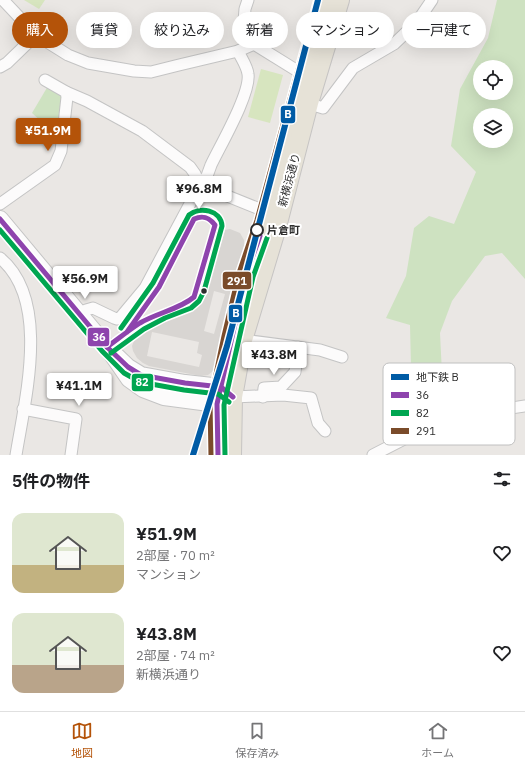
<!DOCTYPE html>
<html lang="ja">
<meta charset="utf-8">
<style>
body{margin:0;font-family:"IBM Plex Sans","Noto Sans JP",sans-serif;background:#f2f2f2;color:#202124;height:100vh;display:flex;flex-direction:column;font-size:15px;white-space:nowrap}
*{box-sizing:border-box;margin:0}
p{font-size:13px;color:#757577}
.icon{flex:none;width:22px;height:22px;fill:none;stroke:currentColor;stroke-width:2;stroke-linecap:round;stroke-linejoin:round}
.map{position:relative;height:455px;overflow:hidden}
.drawer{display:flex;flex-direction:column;background:#fff;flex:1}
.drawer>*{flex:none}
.top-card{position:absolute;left:12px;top:12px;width:501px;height:36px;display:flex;gap:8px}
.controls{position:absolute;left:473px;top:60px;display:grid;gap:8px}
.controls a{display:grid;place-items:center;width:40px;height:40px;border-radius:50%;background:#fff;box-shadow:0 4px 16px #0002;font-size:20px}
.price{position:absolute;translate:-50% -34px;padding:0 9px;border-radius:4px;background:#fff;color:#222;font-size:13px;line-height:26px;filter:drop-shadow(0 1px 2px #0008)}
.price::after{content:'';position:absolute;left:50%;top:24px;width:12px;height:9px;margin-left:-6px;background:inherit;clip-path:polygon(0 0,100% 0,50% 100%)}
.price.on{background:#b45309;color:#fff}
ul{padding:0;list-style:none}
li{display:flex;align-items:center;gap:12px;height:100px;padding:0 12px}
li span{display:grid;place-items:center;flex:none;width:112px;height:80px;border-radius:12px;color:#555}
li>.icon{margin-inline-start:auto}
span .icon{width:48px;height:48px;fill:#fffc;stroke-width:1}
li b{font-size:17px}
h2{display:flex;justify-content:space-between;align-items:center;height:48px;padding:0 12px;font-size:17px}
.tag{padding:0 14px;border-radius:18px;background:#fff;box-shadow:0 4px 16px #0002;font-size:14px;line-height:36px}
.tag.on{background:#b45309;color:#fff}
.tabs{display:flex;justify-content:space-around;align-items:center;height:56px;border-top:1px solid #e0e0e0;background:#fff;font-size:11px;color:#757577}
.tabs a{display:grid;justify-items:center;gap:2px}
.tabs .on{color:#b45309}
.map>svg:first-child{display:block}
.green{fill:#cee2c1;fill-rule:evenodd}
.pitch{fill:#d7e5bf}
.plaza{fill:#d8d5d2;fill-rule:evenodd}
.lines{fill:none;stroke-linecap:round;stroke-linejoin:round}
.street-casing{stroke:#c4c4c4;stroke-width:13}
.secondary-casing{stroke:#c4c4c4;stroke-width:18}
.primary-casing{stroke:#c6c4c3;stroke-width:20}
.street{stroke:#fcfbfb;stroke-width:11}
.secondary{stroke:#fcfbfb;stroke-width:16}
.primary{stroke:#e6e2d7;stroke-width:18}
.bus-1-casing{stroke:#fff;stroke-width:8}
.bus-2-casing{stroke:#fff;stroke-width:8}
.bus-3-casing{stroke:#fff;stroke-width:8}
.bus-1{stroke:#8e44ad;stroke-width:5}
.bus-2{stroke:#00a651;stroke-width:5}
.bus-3{stroke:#7a4b2a;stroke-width:5}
.metro-1-casing{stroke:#fff;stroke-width:9}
.metro-1{stroke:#005ba5;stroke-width:6}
.stop-dot{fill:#fff;stroke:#2d2d2d;stroke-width:2}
.bus-dot{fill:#2d2d2d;stroke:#fff;stroke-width:1.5}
.labels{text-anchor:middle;stroke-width:4;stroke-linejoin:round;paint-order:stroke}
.street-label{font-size:11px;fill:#2d2d2d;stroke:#fff}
.stop-label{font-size:11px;font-weight:bold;fill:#2d2d2d;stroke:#fff;text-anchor:start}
.key{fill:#fff;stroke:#c0c0c0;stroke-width:1}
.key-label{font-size:11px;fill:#2d2d2d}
.line-badge{stroke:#fff;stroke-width:1.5}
.badge-label{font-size:11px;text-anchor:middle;font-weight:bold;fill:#fff}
</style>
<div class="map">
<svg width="525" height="455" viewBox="0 0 525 455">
<rect width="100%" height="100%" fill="#eae7e4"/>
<g class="green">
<path d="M497 0H525V279L502 253 485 256 452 301 440 333 443 394H473L472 411 404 426 387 374 411 367 410 325 386 318 406 276 414 228 429 216 454 224 476 172 451 146 460 89 488 38ZM480 67H506V93H480ZM480 115H506V141H480Z"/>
<polygon points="48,86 63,94 60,123 43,123 32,113"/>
</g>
<g class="pitch">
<polygon points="24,0 45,0 39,9"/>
<polygon points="261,69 283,75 270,123 248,117"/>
</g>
<path class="plaza" d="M230 229 240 233 244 240V246L230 294 228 314 217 363 213 371 208 375 201 376 149 366 143 363 137 358 133 351 132 346 136 336 148 323 191 308 199 302 201 297 213 254 220 247 225 230ZM214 291 225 294 214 334 204 331ZM152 332 199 342 197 353 202 355 199 367 147 356Z"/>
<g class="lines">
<defs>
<g id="street">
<polyline points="3,0 36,35"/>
<polyline points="248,0 245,9 243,32 254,44 304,75 308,76"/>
<polyline points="0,67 7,63 36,35 68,55 88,63 134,71 151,72 179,65 238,51 254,44"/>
<polyline points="66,92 87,101 142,131 190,167 195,174 200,185 267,212"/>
<polyline points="304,102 323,108 353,68 394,44 417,22 432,0"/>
<polyline points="0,204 55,165 61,151 67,97 66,92 45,80"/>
<path d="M0 258C51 300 25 399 16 455"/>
<path d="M80 316 86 310 93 308 114 318 117 319 120 318 145 288 200 185 207 176 211 165C220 146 251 93 248 74 247 66 241 58 238 51"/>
<polyline points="243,340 320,350 342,357"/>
<polyline points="233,397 283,395 311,398 318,423 325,431"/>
<polyline points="263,397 264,388 281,387 295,372 298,347"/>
<polyline points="23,409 76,419 71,455"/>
<polyline points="373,455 410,436 498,410 525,406"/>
</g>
<polyline id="secondary" points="0,219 107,347 129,379 143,389 164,397 217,404 233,397 221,387 185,383 141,375 128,367 107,347"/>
<g id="primary">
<polyline points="218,455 217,404 231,338 246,275 264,222 324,0"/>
<polyline points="232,455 233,397 243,340 277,227 309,103 340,0"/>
</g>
</defs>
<use href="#street" class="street-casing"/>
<use href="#secondary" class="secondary-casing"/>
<use href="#primary" class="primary-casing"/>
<use href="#street" class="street"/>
<use href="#secondary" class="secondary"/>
<use href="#primary" class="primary"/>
<defs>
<g id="bus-1">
<polyline points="0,219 107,347 128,367 141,375 185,383 221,387 233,397"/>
<path d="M107 347C118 339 129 330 140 323 157 313 180 309 194 297L215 225C209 217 203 215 194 219L159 287 127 332"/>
<polyline points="218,455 217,404 246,275 260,236"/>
</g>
<g id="bus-2">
<polyline points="0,230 102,351 124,373 140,382 184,390 218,394 229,402"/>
<path d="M111 353 144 329 165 318 191 308 199 301 204 291 222 226C221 210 200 206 189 215L153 283 121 328"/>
<polyline points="225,455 224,405 253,277 267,238"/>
</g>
<polyline id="bus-3" points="211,455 210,403 224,336 239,273 257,220 317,0"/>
</defs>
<use href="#bus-1" class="bus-1-casing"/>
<use href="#bus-2" class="bus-2-casing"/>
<use href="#bus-3" class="bus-3-casing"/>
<use href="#bus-1" class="bus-1"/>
<use href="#bus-2" class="bus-2"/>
<use href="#bus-3" class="bus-3"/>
<defs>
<polyline id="metro-1" points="193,455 227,346 318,0"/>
</defs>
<use href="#metro-1" class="metro-1-casing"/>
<use href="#metro-1" class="metro-1"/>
</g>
<circle class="stop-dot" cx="257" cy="230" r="6"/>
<circle class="bus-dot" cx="204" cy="291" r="3.5"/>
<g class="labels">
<g class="street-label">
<text transform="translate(289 180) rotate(-75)" y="4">新横浜通り</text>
</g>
<g class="stop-label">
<text x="267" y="234">片倉町</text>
</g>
</g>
<rect x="383" y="363" width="132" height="82" rx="6" class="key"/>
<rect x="391" y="374" width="18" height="6" fill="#005ba5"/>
<rect x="391" y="392" width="18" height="6" fill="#8e44ad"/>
<rect x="391" y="410" width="18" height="6" fill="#00a651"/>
<rect x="391" y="428" width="18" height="6" fill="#7a4b2a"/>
<g class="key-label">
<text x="416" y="381">地下鉄 B</text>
<text x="416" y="399">36</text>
<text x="416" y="417">82</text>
<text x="416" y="435">291</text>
</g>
<g class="line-badge">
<rect x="280" y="105" width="16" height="19" rx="4" fill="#005ba5"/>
<rect x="222" y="271" width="30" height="19" rx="4" fill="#7a4b2a"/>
<rect x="228" y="304" width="15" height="19" rx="4" fill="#005ba5"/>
<rect x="87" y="327" width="23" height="20" rx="4" fill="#8e44ad"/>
<rect x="131" y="373" width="23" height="19" rx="4" fill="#00a651"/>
</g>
<g class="badge-label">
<text x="288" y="118">B</text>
<text x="237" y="285">291</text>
<text x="236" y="317">B</text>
<text x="99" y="341">36</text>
<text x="142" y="386">82</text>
</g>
</svg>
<div class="controls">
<a><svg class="icon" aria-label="locate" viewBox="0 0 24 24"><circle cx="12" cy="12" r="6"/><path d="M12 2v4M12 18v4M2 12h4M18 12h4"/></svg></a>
<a><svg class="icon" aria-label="layers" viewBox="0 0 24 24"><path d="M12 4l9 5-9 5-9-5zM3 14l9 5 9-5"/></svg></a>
</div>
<b class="price on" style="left:48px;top:152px">¥51.9M</b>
<b class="price" style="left:199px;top:210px">¥96.8M</b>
<b class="price" style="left:85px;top:300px">¥56.9M</b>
<b class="price" style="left:274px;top:376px">¥43.8M</b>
<b class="price" style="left:79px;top:407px">¥41.1M</b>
<div class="top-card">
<a class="tag on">購入</a>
<a class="tag">賃貸</a>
<a class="tag">絞り込み</a>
<a class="tag">新着</a>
<a class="tag">マンション</a>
<a class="tag">一戸建て</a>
</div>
</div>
<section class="drawer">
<h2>5件の物件<svg class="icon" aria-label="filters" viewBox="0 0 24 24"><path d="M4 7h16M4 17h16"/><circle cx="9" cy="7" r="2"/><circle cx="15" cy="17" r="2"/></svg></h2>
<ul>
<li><span style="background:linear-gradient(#dfe7d0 65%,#c2b280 0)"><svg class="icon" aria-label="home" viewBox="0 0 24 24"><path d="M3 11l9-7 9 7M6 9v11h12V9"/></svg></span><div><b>¥51.9M</b><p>2部屋 · 70 m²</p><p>マンション</p></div><svg class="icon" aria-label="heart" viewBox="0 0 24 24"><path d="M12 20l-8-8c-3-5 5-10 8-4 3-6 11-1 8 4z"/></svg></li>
<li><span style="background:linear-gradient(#dfe7d0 65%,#b9a48a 0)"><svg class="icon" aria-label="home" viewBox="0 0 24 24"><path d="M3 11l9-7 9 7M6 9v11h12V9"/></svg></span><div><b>¥43.8M</b><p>2部屋 · 74 m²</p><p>新横浜通り</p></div><svg class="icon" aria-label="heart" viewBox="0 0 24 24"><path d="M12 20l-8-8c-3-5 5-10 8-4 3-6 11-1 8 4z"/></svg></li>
</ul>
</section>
<nav class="tabs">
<a class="on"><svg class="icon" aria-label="map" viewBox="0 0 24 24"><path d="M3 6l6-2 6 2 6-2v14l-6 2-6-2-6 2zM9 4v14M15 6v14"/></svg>地図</a>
<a><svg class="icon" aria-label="saved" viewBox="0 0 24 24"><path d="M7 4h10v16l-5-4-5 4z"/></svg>保存済み</a>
<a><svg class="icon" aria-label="home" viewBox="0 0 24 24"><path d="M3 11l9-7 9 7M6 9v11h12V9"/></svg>ホーム</a>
</nav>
